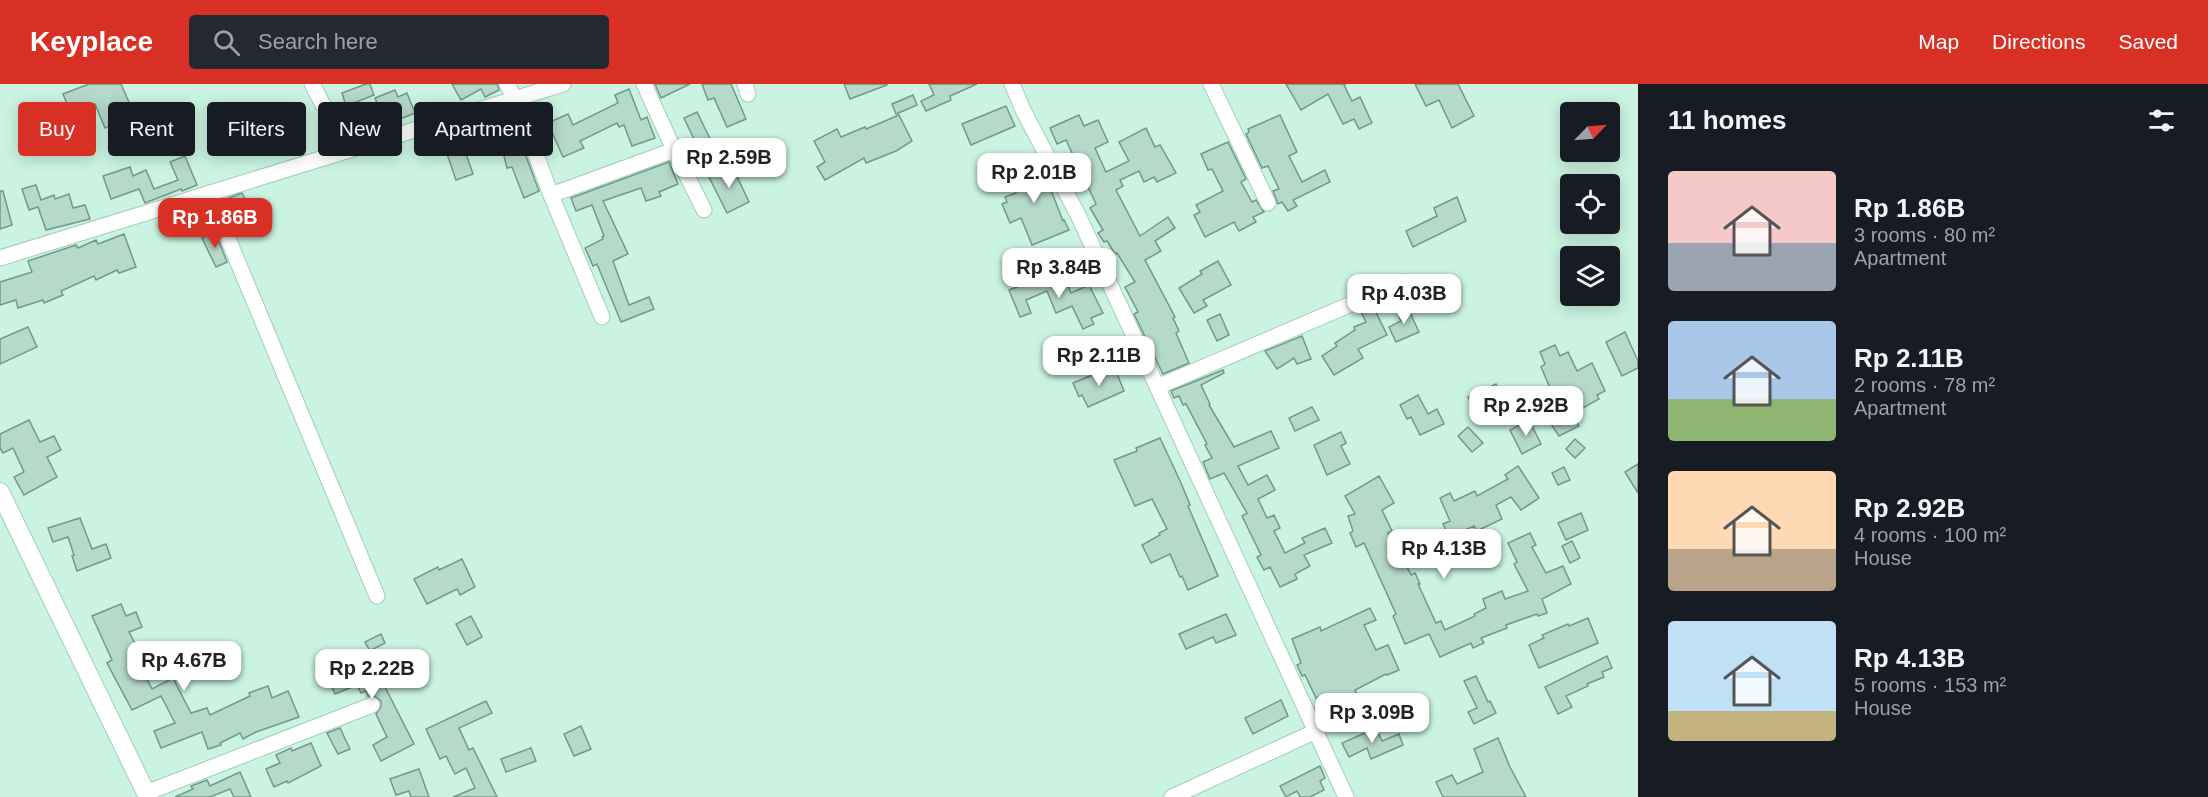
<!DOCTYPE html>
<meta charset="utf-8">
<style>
body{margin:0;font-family:Arial,sans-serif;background:#242831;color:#f1f3f6;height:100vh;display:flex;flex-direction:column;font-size:22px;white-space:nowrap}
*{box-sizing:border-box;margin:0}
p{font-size:20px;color:#9ea1a6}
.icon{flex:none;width:33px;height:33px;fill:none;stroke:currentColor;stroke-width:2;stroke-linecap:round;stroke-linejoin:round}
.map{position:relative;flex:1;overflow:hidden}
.sheet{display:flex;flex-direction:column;background:#171b24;width:570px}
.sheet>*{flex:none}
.top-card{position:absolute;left:18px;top:18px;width:570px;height:54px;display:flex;gap:12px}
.needle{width:39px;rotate:65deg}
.buttons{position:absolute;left:1560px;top:18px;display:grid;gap:12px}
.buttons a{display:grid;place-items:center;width:60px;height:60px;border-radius:6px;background:#171b24;box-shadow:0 3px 15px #0003;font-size:30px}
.price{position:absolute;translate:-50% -51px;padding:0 14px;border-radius:12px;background:#fff;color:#222;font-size:20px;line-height:39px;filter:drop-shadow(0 2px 3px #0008)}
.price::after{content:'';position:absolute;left:50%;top:36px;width:18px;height:14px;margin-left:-9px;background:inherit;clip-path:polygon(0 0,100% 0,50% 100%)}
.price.selected{background:#d93025;color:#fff}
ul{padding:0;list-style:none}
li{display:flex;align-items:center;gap:18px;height:150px;padding:0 30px}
li span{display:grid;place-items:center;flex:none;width:168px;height:120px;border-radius:6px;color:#555}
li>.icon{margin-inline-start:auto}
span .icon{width:72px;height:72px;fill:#fffc;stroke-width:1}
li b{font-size:26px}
h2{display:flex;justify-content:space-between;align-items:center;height:72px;padding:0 30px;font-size:26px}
.chip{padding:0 21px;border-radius:6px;background:#171b24;box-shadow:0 3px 15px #0003;font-size:21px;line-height:54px}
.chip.selected{background:#d93025;color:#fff}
header{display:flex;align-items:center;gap:36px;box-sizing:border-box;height:84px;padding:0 30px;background:#d93025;color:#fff}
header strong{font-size:28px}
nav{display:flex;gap:33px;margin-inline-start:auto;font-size:21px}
.search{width:420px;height:54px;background:#242831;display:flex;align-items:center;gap:15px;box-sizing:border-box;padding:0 21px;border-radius:6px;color:#9ea1a6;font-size:22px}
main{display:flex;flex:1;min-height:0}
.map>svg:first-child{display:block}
.building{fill:#b6daca;stroke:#729988;stroke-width:1.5}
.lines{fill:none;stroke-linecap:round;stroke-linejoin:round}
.minor-casing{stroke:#a3ccba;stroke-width:17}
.tertiary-casing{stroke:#a3ccba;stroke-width:20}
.minor{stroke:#fff;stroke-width:15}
.tertiary{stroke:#fff;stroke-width:18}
</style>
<header>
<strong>Keyplace</strong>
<div class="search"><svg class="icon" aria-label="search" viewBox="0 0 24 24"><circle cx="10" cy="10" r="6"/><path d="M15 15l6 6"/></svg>Search here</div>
<nav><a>Map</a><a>Directions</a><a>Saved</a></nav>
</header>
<main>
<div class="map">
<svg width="1638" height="713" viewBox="0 0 1638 713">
<rect width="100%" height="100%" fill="#caf4e1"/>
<g class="building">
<polygon points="89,0 121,0 135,32 105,44 95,20 71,30 63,10"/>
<polygon points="366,0 370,0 374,11 346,22 342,9"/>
<polygon points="452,0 497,0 499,6 485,13 481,5 461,16"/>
<polygon points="655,0 690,0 661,14"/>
<polygon points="702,0 731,0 746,35 727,43 714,14 708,16"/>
<polygon points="844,0 887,0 887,1 850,15"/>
<polygon points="929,0 977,0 950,12 951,16 926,27 921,17 934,11"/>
<polygon points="1286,0 1346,0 1344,1 1352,17 1360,13 1372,39 1359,45 1354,35 1343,40 1328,10 1301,26"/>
<polygon points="1415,0 1458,0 1474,32 1452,44 1439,16 1426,22"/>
<polygon points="629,5 641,36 647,33 655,54 632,62 624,41 619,43 617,39 580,57 584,64 563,73 548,39 568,30 573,41 618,19 615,11"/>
<polygon points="395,6 398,13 407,9 415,29 400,35 395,22 381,28 375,14"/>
<polygon points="913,11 917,21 896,30 892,20"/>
<polygon points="1006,22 1015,42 971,61 962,40"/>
<polygon points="697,28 716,67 691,78 682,60 694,55 684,34"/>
<polygon points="509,30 518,60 521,59 539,107 524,114 512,83 507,84 503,68 490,71 485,55 481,57 476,41"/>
<polygon points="899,31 912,57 896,67 866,79 864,74 825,96 817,83 825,78 814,57 837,45 841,53 865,43 866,45"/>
<polygon points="1079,31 1084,42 1098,36 1108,58 1095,64 1106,88 1129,77 1119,58 1146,44 1155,63 1160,61 1176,89 1157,98 1154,93 1144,98 1139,87 1120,96 1123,102 1116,106 1140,152 1168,133 1175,144 1155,157 1161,167 1145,176 1175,233 1173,234 1179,247 1176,249 1189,279 1163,290 1134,230 1138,228 1125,203 1135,198 1117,169 1115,170 1107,157 1104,158 1098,149 1103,146 1090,124 1096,120 1066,56 1057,60 1050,44"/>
<polygon points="1280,31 1297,68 1289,72 1302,98 1325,86 1330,98 1293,116 1297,122 1288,127 1282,118 1278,120 1273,107 1279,105 1268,82 1262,84 1246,50 1249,48 1248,45"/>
<polygon points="461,55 473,90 456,96 444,61"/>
<polygon points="1228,58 1246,95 1241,98 1252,118 1256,116 1264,128 1253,133 1256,138 1239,147 1234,138 1205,153 1194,131 1200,128 1196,121 1223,107 1212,85 1208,86 1201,70"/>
<polygon points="185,72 197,101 182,107 181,105 145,119 139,105 111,115 103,92 130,83 133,92 146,86 154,105 178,96 170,78"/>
<polygon points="1034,75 1043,98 1047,96 1063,137 1064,136 1069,146 1032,161 1021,134 1010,139 1002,120 1007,118 1005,113 1016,109 1007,87"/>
<polygon points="669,78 678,100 659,108 661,112 646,117 641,104 603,117 628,170 613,177 629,221 649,213 654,225 621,238 597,180 593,182 585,164 603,155 602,153 604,152 592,121 576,127 571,114"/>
<polygon points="732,82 749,118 727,129 709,93"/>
<polygon points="36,101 41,116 54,111 55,115 69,110 73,124 85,121 90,135 46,146 38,123 29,126 22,105"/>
<polygon points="0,107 3,107 12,141 0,145"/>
<polygon points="242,109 250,125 234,133 226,115"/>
<polygon points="1457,113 1466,137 1413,163 1406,147 1437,132 1434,124"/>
<polygon points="215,148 227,178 216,183 202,154"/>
<polygon points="124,150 136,183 119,189 117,186 96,196 94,192 61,207 63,211 44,219 43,216 18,224 16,216 0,221 0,198 32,188 28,177 76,161 78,164 96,156 98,160"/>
<polygon points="1218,177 1231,201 1203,216 1207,222 1194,229 1179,204 1202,190 1200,187"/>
<polygon points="1063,190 1071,209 1089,201 1103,229 1091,234 1094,240 1083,245 1072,222 1056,229 1047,207 1026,216 1031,229 1020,233 1009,206 1036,196 1038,200"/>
<polygon points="1406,220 1419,248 1396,258 1389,243 1401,237 1396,225"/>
<polygon points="1373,222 1387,251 1358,265 1363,274 1334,291 1322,272 1337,262 1335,259 1355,246 1354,243 1366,238 1361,228"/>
<polygon points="1220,230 1229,251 1217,257 1207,236"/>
<polygon points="28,243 37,263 0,280 0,255"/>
<polygon points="1625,248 1638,277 1638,284 1622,292 1606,258"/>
<polygon points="1302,252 1311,275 1297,280 1294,274 1277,285 1265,267"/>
<polygon points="1555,261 1560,272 1568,268 1577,287 1592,279 1605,307 1597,311 1599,315 1572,330 1579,342 1559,352 1549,337 1554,334 1541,311 1551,306 1541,283 1545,280 1540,268"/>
<polygon points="1114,282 1124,307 1088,323 1082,311 1079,313 1073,299"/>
<polygon points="1223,286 1224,289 1201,301 1210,320 1209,321 1234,363 1271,347 1279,364 1238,382 1248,401 1267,391 1275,406 1258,415 1267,434 1274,431 1280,444 1274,447 1285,469 1305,459 1302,454 1325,444 1332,459 1304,471 1310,482 1295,490 1297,495 1280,503 1270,483 1264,486 1257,473 1261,471 1242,432 1247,429 1224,389 1210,395 1203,378 1212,374 1205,361 1207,360 1186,320 1183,321 1179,312 1174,314 1171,307"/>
<polygon points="1496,300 1501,312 1474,325 1468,313"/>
<polygon points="1418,311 1428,330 1437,325 1444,340 1420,351 1411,333 1407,335 1400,321"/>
<polygon points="1312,323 1319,336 1295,347 1289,334"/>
<polygon points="29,336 40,358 54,352 61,366 47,373 57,393 24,411 14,393 24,388 13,364 3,369 0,364 0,350"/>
<polygon points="1529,336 1541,360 1522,370 1510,346"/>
<polygon points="1468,343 1483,359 1472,368 1458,352"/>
<polygon points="1341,348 1346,359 1341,362 1350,380 1327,391 1314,361"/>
<polygon points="1160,354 1181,399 1190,421 1188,422 1218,492 1188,506 1182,492 1180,493 1170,470 1151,479 1142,461 1160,451 1159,449 1167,445 1152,415 1135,422 1114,376 1137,367 1136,364"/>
<polygon points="1575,355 1585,364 1575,374 1566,365"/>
<polygon points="1638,380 1638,409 1625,388"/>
<polygon points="1518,382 1539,414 1521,426 1511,413 1496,421 1502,435 1477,447 1474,442 1449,453 1443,440 1450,437 1440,414 1450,409 1454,417 1475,407 1477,412 1508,395 1505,391"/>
<polygon points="1564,383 1570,396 1558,401 1552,389"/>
<polygon points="1379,392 1394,419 1382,426 1392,447 1388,449 1401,478 1404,477 1411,491 1415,489 1420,500 1418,500 1436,539 1441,537 1445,546 1475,532 1474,530 1486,524 1483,515 1502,507 1505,515 1528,507 1514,480 1517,478 1508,459 1530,449 1536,461 1532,463 1546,489 1563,482 1571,500 1542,515 1547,529 1538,532 1537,530 1506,541 1507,544 1481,554 1484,559 1473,564 1471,559 1440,573 1429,550 1405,560 1393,532 1396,530 1364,459 1356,463 1350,449 1353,447 1348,432 1355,430 1345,412"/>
<polygon points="1581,429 1588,446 1566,456 1558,439"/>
<polygon points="80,434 92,465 106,460 111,474 77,487 72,472 74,471 68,453 53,458 48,444"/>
<polygon points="1572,457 1580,474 1570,479 1562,462"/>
<polygon points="462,475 475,503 460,511 457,505 427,520 414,495 438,483 439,486"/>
<polygon points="121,520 126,532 136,528 142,543 129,548 145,578 140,581 152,605 173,594 191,629 207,624 210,631 250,612 249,609 268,602 272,614 288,607 299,633 256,648 243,655 240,649 220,659 221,661 208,665 202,648 161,664 154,647 175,639 161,612 132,626 107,579 112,576 92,532"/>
<polygon points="1370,524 1376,536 1364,541 1376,566 1388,561 1399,586 1387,591 1386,590 1355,606 1360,615 1327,632 1318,613 1316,614 1305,591 1302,592 1297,581 1301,579 1292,555 1320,543 1321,547"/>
<polygon points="1226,530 1236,551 1216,559 1213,553 1186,565 1179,550"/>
<polygon points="471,532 482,553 467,561 456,540"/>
<polygon points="1588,534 1598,559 1539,584 1529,561 1544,554 1542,551 1568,540 1569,542"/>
<polygon points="381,550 385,559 370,567 365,558"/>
<polygon points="369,568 379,588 384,586 390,601 385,603 414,660 381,677 373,661 387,653 376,630 381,623 381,617 374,612 368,612 366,607 361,609 357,601 335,610 323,583 342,575 344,580"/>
<polygon points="1607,572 1612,584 1602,588 1604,593 1587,600 1588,602 1566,612 1572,623 1558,630 1545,603"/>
<polygon points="1476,592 1488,618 1490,617 1496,629 1474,640 1468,628 1477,624 1464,597"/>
<polygon points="1281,616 1288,632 1253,650 1245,634"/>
<polygon points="486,617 492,629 459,644 469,666 473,664 497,713 453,713 475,704 466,684 455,690 446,672 440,675 426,645"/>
<polygon points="581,642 591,665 574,672 564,650"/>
<polygon points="340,644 350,665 338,670 327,649"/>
<polygon points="1376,644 1382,657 1399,650 1403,661 1371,675 1367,664 1349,673 1342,659"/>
<polygon points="1498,654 1510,683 1526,713 1443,713 1436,698 1452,691 1457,700 1483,688 1474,665"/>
<polygon points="311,659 321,682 288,699 287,697 274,703 266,685 280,679 276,671 291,664 292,667"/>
<polygon points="531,664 536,677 506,688 501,675"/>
<polygon points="1320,682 1325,694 1320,697 1324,706 1310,713 1300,713 1297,707 1286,713 1280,702"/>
<polygon points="419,685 429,713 411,713 409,707 396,711 390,695"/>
<polygon points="240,688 251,713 234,713 230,705 210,713 175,713 193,705 191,702 207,696 210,702"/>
</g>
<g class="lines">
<defs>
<g id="minor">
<polyline points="312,0 347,66"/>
<polyline points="507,0 515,15 551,111 602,233"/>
<polyline points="644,0 674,66 704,126"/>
<polyline points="745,0 748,10"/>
<polyline points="1012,0 1023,26 1079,133 1346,713"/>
<polyline points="1211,0 1268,119"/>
<polyline points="209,109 377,512"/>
<polyline points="551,111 674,66"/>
<polyline points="0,174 563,0"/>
<polyline points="1157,303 1403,198"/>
<polyline points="146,709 372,621"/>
<polyline points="1172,713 1314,648"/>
</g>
<polyline id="tertiary" points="0,408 148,713"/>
</defs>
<use href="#minor" class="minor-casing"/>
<use href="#tertiary" class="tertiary-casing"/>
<use href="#minor" class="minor"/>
<use href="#tertiary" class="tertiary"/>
</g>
</svg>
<div class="buttons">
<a><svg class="needle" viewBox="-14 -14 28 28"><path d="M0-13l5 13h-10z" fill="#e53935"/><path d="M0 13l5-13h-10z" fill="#9ea1a6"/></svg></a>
<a><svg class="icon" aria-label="locate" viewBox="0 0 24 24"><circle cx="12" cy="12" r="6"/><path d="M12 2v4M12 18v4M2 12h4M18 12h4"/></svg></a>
<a><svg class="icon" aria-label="layers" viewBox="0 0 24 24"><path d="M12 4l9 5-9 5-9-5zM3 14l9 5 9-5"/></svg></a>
</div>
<b class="price" style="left:729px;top:105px">Rp 2.59B</b>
<b class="price" style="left:1034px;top:120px">Rp 2.01B</b>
<b class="price selected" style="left:215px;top:165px">Rp 1.86B</b>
<b class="price" style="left:1059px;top:215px">Rp 3.84B</b>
<b class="price" style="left:1404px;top:241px">Rp 4.03B</b>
<b class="price" style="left:1099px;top:303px">Rp 2.11B</b>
<b class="price" style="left:1526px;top:353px">Rp 2.92B</b>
<b class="price" style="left:1444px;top:496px">Rp 4.13B</b>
<b class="price" style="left:184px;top:608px">Rp 4.67B</b>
<b class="price" style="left:372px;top:616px">Rp 2.22B</b>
<b class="price" style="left:1372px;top:660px">Rp 3.09B</b>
<div class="top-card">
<a class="chip selected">Buy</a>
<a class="chip">Rent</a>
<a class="chip">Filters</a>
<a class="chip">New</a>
<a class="chip">Apartment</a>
</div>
</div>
<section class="sheet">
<h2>11 homes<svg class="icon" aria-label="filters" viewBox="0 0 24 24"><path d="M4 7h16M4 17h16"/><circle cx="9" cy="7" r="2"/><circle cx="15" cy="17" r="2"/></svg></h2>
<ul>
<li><span style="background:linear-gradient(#f6c9c9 60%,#9aa5b1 0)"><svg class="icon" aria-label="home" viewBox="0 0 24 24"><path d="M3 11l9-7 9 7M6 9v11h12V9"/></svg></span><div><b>Rp 1.86B</b><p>3 rooms · 80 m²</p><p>Apartment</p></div></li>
<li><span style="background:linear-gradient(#a9c7e8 65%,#8fb573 0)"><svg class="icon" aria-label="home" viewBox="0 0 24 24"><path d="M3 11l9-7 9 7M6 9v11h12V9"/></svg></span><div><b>Rp 2.11B</b><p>2 rooms · 78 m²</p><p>Apartment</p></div></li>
<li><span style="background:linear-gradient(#ffd9b3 65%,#b9a48a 0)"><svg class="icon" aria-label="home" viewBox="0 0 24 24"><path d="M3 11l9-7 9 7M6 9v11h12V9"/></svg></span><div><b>Rp 2.92B</b><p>4 rooms · 100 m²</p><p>House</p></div></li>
<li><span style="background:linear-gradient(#bfe0f5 75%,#c2b280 0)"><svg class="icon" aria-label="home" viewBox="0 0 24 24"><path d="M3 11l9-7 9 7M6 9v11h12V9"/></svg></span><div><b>Rp 4.13B</b><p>5 rooms · 153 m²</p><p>House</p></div></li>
</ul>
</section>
</main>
